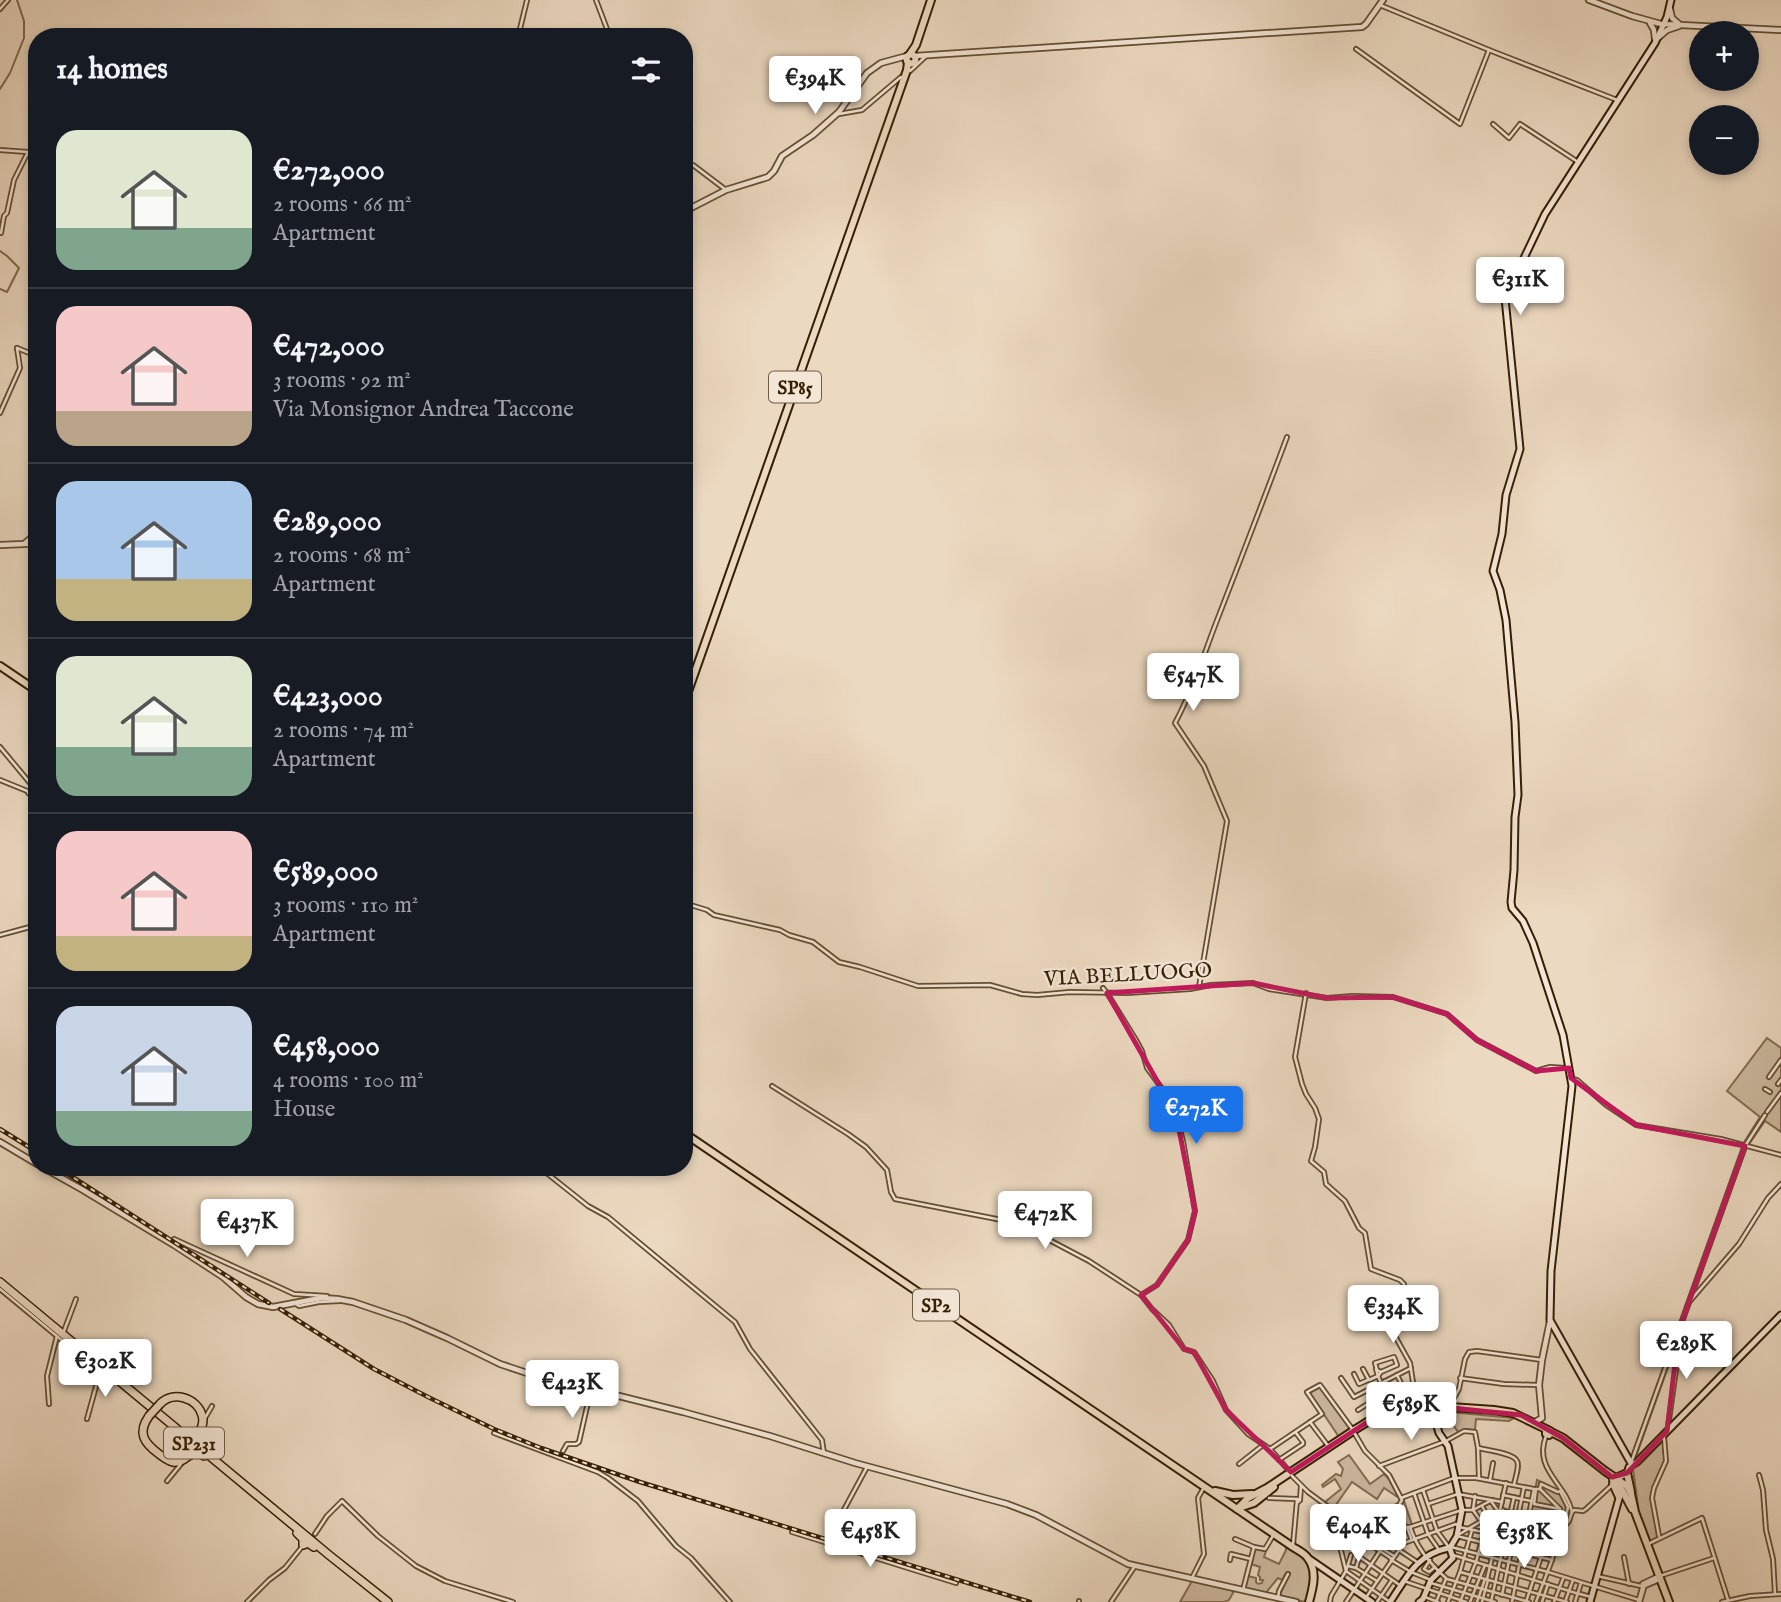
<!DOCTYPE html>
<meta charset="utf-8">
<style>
body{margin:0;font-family:"IM FELL English",serif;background:#242831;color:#f1f3f6;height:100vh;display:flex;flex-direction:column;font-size:26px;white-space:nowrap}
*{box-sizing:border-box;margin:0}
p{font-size:23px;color:#9ea1a6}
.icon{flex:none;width:38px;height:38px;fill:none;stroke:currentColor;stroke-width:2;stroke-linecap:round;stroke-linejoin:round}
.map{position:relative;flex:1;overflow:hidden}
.sheet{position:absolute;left:28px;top:28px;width:665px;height:1148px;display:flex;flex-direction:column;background:#171b24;border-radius:28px;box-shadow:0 4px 10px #0003}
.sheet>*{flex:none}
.fabs{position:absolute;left:1689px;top:21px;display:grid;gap:14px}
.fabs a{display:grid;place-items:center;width:70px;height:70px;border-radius:50%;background:#171b24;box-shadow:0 4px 10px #0003;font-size:35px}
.price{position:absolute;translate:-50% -60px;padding:0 16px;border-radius:7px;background:#fff;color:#222;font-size:23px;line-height:46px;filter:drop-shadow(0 2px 4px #0008)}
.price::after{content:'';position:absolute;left:50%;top:42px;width:21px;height:16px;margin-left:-10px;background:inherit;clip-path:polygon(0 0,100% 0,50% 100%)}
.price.selected{background:#1a73e8;color:#fff}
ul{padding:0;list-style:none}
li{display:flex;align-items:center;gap:21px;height:175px;padding:0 28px}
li+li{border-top:2px solid #363941}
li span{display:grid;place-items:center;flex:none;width:196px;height:140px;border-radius:21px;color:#555}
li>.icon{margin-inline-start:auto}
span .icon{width:84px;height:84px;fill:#fffc;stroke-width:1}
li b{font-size:30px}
h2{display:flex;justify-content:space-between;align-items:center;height:84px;padding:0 28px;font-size:30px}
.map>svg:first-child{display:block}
.green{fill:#cdb9a0;stroke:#826c50;stroke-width:2}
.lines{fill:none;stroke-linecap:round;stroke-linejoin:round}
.stream{stroke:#7e694d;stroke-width:2}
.pedestrian-casing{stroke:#644e31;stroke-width:6}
.minor-casing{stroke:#644e31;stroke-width:6}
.tertiary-casing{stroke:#644e31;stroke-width:8}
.secondary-casing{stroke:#361f01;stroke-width:9}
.primary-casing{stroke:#361f01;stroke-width:10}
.trunk-casing{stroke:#361f01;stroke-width:10}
.pedestrian{stroke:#f3e6d7;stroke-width:2.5}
.minor{stroke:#f3e6d7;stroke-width:2.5}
.tertiary{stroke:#f3e6d7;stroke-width:4.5}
.secondary{stroke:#f3e6d7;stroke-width:5}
.primary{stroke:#ecd9c1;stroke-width:6}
.trunk{stroke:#ecd9c1;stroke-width:7}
.rail-casing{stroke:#361f01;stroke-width:4.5}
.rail{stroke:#f3e6d7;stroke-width:2;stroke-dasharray:5;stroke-linecap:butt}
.trunk-bridge-casing{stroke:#361f01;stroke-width:10;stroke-linecap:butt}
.trunk-bridge{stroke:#ecd9c1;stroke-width:7}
.marked{fill:none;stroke:#c2185b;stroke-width:5;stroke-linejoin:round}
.labels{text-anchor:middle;stroke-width:5;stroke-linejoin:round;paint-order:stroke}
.shield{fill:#f3e6d7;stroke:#6f5b41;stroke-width:2}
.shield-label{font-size:19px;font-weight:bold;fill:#361f01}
.street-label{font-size:21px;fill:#361f01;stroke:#f3e6d7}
</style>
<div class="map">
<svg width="1781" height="1602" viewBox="0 0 1781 1602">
<rect width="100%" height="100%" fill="#ecd9c1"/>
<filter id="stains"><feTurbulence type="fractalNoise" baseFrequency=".00286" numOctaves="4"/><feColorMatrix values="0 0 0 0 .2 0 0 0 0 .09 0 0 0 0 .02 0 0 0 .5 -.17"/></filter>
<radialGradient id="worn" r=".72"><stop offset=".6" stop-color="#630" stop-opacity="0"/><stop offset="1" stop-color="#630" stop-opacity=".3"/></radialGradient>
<g class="green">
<polygon points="1767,1038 1781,1048 1781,1132 1765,1121 1747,1147 1634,1462 1630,1460 1743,1144 1760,1117 1727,1091"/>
<polygon points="1318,1387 1321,1387 1350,1428 1339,1437 1309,1392"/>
<polygon points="1449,1412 1514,1418 1509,1421 1476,1419 1475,1430 1465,1429 1458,1432 1448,1417"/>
<polygon points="1662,1440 1663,1441 1665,1462 1654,1486 1651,1500 1658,1538 1650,1542 1639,1513 1633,1469"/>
<polygon points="1349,1455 1370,1484 1384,1474 1391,1481 1399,1498 1384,1488 1377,1499 1352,1482 1333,1509 1325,1502 1341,1489 1335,1479 1323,1487 1322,1485 1336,1474 1341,1476 1343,1469 1338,1462"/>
<path d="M1537 1480 1557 1490 1559 1488 1570 1509C1568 1523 1560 1523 1555 1532L1548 1528 1544 1543 1526 1539Z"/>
<polygon points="1404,1501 1412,1525 1407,1526 1404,1519 1391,1541 1379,1533 1395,1509 1401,1506"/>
<path d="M1286 1545C1315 1565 1315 1568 1306 1602L1279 1597 1289 1574 1286 1573 1282 1580 1278 1578 1268 1590 1266 1594 1245 1589 1248 1576 1256 1578V1582L1258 1584 1262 1583 1263 1580H1260V1577L1258 1575 1260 1567 1251 1564 1255 1549 1266 1551 1264 1557 1279 1564 1286 1550Z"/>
<polygon points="1192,1581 1231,1590 1234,1591 1229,1600 1224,1602 1180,1602"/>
</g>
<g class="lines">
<g class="stream">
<polyline points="0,89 10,73 24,38 24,21 17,0"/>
<polyline points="0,251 7,256 19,268 7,292 0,289"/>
</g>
<defs>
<g id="pedestrian">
<polyline points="1769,1077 1781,1060"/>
<polyline points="1778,1084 1781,1080"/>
<polyline points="1765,1089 1770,1092"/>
<polyline points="1767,1112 1781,1093"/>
<polyline points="1540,1489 1560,1509"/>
<polyline points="1557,1527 1565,1520 1568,1507 1560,1491 1558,1492 1541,1484 1540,1489 1536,1489 1534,1504 1560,1509 1557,1527 1557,1528 1559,1530"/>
</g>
<g id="minor">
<polyline points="596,0 610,37"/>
<polyline points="1380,5 1489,50 1617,100"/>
<polyline points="0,9 8,0"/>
<polyline points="518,37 527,0"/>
<polyline points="1356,49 1460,124 1489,50"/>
<polyline points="910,71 925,57"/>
<polyline points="839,114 862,110 901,77"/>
<polyline points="1493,124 1509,138 1520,124 1578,162"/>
<polyline points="0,150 28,152"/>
<polyline points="684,164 693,165 726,190"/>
<polyline points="1,233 4,216 7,213 14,180 28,152 31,152 37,146"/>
<polyline points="17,348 37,356"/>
<polyline points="0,413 20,368 17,348"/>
<polyline points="24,544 37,548"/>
<polyline points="0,747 30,783 32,787 32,791 28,793"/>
<polyline points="0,780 37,795"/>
<polyline points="684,903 707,910 714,915 780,930 789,935 813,942 839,962 860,967 918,986 990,985 1022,994 1037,995 1070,992 1127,993 1190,989 1211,985 1253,983 1269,989 1327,998 1352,996 1393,997 1447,1014 1477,1040 1536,1071 1550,1067 1566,1068"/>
<polyline points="0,935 30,927 37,938"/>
<path d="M1199 987 1227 821 1204 766 1175 723C1192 692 1203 657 1216 623 1240 561 1264 499 1287 437"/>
<polyline points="1103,988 1109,996 1136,1040 1142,1051 1147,1068 1163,1090 1176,1114 1183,1141 1195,1211 1188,1240 1157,1285 1141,1295"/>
<polyline points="1306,993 1295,1057 1302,1084 1306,1094 1315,1108 1319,1119 1315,1147 1311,1161 1324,1172 1326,1184 1345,1201 1359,1228 1365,1233 1371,1269 1400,1280 1404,1284 1404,1288 1398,1310 1395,1336 1410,1363 1414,1389 1421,1403"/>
<polyline points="1572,1079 1577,1080 1606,1105 1636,1125 1721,1139 1781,1155"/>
<polyline points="772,1086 848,1134 866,1147 887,1170 891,1192 895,1199 1017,1223 1089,1261 1141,1295 1152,1309 1169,1325 1184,1349 1194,1352 1213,1381 1226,1410 1248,1434 1270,1449 1290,1472"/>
<polyline points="539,1167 588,1206 608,1217 735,1322 750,1349 822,1440 824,1454"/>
<polyline points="174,1239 294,1294 327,1296"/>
<polyline points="0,1289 105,1376 111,1379"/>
<polyline points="1690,1301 1739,1244 1768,1198 1781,1184"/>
<polyline points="296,1304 299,1306 319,1302 340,1301"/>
<polyline points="64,1331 76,1299"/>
<polyline points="1363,1369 1369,1380 1378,1376 1376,1369"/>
<polyline points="1381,1372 1377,1370 1375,1363 1394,1357 1397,1365 1381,1372 1378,1376 1381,1383"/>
<polyline points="1354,1374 1359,1384 1368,1380"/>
<polyline points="1341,1378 1354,1397 1411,1368"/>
<polyline points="1460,1378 1504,1384 1537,1385"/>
<polyline points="1385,1381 1391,1396 1404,1389 1397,1375"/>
<polyline points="49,1404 47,1376 57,1336"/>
<polyline points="1449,1407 1459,1389 1465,1359 1469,1352 1477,1351 1542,1360"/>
<polyline points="1358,1410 1377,1398 1373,1387"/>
<polyline points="205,1418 212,1406"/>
<polyline points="87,1419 100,1372"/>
<polyline points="1310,1422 1329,1447"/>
<polyline points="1668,1427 1680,1341 1679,1333"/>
<polyline points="494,1433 598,1472 608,1478 638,1501 676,1546 691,1558 730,1602"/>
<path d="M1546 1436C1533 1470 1566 1483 1572 1512"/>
<polyline points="1478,1448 1479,1478"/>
<polyline points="1270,1449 1322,1414 1307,1392 1320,1385 1353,1430"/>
<polyline points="563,1451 567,1444 576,1444 579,1442 591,1389"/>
<polyline points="1279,1460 1303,1444 1303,1442 1296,1433"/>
<polyline points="1631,1463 1745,1146 1765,1115"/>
<polyline points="1239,1464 1263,1445"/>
<path d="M1379 1466 1446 1441 1464 1431 1475 1432 1478 1448C1486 1450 1514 1453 1517 1461 1520 1466 1515 1478 1514 1485"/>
<polyline points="1759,1475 1763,1490 1766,1530 1773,1559 1775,1594"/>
<polyline points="1292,1476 1308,1492 1331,1509 1346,1571 1331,1596 1330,1602"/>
<polyline points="1490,1480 1493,1463"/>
<polyline points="167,1481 181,1464"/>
<polyline points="1423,1490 1437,1531 1448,1546"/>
<polyline points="1414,1493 1428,1534 1439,1550"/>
<polyline points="1503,1495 1531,1501"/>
<polyline points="1269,1498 1297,1499"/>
<polyline points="1401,1498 1454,1478 1476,1478 1534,1489 1512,1602"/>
<polygon points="1298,1499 1300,1500 1298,1502 1297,1500"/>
<polyline points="1300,1500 1301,1486"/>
<polyline points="1491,1501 1498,1511"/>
<polyline points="1428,1504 1458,1494 1502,1502"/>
<polyline points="1473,1510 1475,1496"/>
<polyline points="1473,1510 1481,1521"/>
<polyline points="1500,1510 1506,1483"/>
<polyline points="1503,1511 1528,1515"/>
<polyline points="1572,1512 1574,1510 1583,1511 1586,1509 1613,1484"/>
<path d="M1410 1527C1416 1546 1431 1565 1447 1579L1529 1602"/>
<polyline points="1410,1527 1462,1510 1473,1510 1492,1500"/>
<polyline points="1410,1527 1407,1527 1411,1538"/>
<polyline points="792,1532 956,1583"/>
<polyline points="315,1534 327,1516 342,1501 378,1536 416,1566 445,1581 513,1602"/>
<polyline points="1458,1535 1500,1510"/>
<polyline points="1557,1535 1569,1521 1572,1512"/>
<polyline points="1457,1536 1552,1560"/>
<polyline points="1659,1536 1652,1498 1654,1488 1666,1461 1664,1437"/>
<polyline points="1235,1539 1254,1547 1265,1549 1274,1534"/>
<polyline points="1338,1540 1365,1548 1393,1508 1399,1505 1402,1500 1389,1475 1365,1451 1355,1434"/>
<polyline points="1370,1541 1394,1556"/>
<polyline points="826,1543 867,1467"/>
<polyline points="1368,1543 1392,1559"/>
<polyline points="1648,1544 1702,1518 1728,1600"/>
<polyline points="1293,1545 1297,1500"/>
<polyline points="1451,1547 1548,1572 1639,1600"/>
<polyline points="1399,1550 1417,1562"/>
<polyline points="1351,1555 1346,1571 1390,1602"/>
<polyline points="1453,1555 1579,1594"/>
<polyline points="1624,1557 1629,1584"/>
<polyline points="1361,1558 1401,1586"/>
<polyline points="1230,1560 1231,1554 1251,1559"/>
<polyline points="1391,1560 1411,1572 1431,1580"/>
<polyline points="1430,1560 1424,1569 1429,1572 1435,1567"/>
<polyline points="1348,1566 1356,1568 1361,1551"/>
<polyline points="1356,1568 1377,1581"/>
<polyline points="1460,1572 1567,1602"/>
<polyline points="1597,1576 1641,1586"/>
<polyline points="1660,1576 1714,1558"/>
<polyline points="1192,1578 1204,1554 1198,1498 1203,1489"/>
<polyline points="1487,1579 1503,1510"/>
<polyline points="1404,1581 1466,1602"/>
<polyline points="1431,1583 1495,1602"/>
<polyline points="1243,1590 1254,1547"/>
<polyline points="1580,1594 1591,1597"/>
<polyline points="1502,1595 1524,1487"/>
<polyline points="1367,1596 1404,1543 1456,1524 1459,1527 1545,1545 1556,1549"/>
<polyline points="1425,1597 1438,1602"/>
<polyline points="1278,1598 1279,1591 1288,1574"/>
<polyline points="1079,1601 1079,1602"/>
<polyline points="247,1602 269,1580 285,1568 301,1548"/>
<polyline points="1111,1602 1135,1566"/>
<polyline points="1346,1602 1382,1548"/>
<polyline points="1377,1602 1392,1580"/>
<polyline points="1436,1602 1446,1579"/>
<polyline points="1448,1602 1460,1572 1472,1530"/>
<polyline points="1460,1602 1476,1562 1488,1517 1482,1506"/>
<polyline points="1470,1602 1485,1565"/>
<polyline points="1477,1602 1485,1579"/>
<polyline points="1482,1602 1488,1580"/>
<polyline points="1491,1602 1514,1497"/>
<polyline points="1526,1602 1545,1545"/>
<polyline points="1536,1602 1552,1560 1557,1539 1556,1535 1551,1532 1547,1545"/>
<polyline points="1542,1602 1548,1584"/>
<polyline points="1554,1602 1563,1579"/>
<polyline points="1565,1602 1573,1580"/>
<polyline points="1575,1602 1581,1583"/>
<polyline points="1722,1602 1750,1596 1781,1594"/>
</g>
<g id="tertiary">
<polyline points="1589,0 1632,16 1661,24 1781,30"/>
<polyline points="1670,9 1672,18 1679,24"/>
<polyline points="1650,23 1654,30 1655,39"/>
<polyline points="1659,37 1667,30 1679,26"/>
<polyline points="915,56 1362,27 1366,24 1383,0"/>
<polyline points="684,214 691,208 726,190 768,177 774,171 782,156 813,135 839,112 867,73 881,63 907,56"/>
<polyline points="0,545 24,544 37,533"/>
<polyline points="0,1142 37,1164"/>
<polyline points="42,1167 83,1190 174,1245 223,1277 246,1297 258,1304 273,1307 321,1298 337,1299 353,1302 406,1320 447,1338 500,1364 527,1373 683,1412 770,1436 855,1463 1007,1504 1036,1515 1128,1564 1296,1602"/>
<polyline points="1535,1422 1542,1418 1539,1385 1542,1360 1550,1321"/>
<polyline points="1643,1584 1660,1576 1659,1579 1645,1585"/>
<polyline points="1639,1602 1643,1588"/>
</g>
<g id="secondary">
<polyline points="1432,1409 1439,1433 1448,1446 1462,1510 1457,1536 1451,1546"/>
<polyline points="1632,1465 1550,1320 1551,1271 1572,1086 1563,1035 1533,943 1523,921 1512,908 1511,902 1514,870 1515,817 1518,795 1515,722 1506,620 1500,590 1493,571 1502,534 1506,495 1520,449 1505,298 1545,214 1655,43 1667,17 1671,0"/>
<polyline points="1627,1475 1629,1467 1637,1462 1781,1315"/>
<polyline points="1308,1558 1372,1602"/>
<path d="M1390 1602C1407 1577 1416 1555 1448 1548"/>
<polyline points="1419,1602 1423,1599 1431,1580 1453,1558 1450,1549"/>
<polyline points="1590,1602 1620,1495"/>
</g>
<g id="primary">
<polyline points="910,54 916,45 931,0"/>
<circle cx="911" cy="59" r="4.5"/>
<polyline points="0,666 37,691"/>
<polyline points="684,703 907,70 908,62"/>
<path d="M684 1133 1293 1547C1298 1550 1304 1553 1307 1557 1318 1570 1313 1588 1309 1602"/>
<polyline points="1436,1406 1494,1410 1513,1413 1548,1430"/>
<path d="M1354 1430C1385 1412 1393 1400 1432 1406"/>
<polygon points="1546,1430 1550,1431 1549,1435 1546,1434"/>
<polyline points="1551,1432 1563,1438 1605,1471 1627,1486 1631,1494 1635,1512 1669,1602"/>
<polyline points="1291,1472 1353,1431"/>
<polyline points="1616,1478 1627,1473 1631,1492"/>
<polyline points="1613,1480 1622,1490 1632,1509"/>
<polyline points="1613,1484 1619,1497"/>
<polyline points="1215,1491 1233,1495 1252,1494"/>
<polyline points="1239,1508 1254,1503 1274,1487"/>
<polyline points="1237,1509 1248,1498 1267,1488 1288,1474"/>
</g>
<g id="trunk">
<polyline points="0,1282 329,1555 388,1602"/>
<path d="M160 1404C173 1390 197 1398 202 1415 207 1429 191 1433 203 1448"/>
<path d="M149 1416C137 1433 144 1443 159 1454 163 1457 168 1461 173 1462 187 1464 189 1447 204 1456"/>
<polyline points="183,1438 188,1447 184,1459"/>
<polyline points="297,1533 303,1539 303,1545 308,1543 314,1547"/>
</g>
</defs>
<use href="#pedestrian" class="pedestrian-casing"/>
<use href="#minor" class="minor-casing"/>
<use href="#tertiary" class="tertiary-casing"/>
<use href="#secondary" class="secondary-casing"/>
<use href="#primary" class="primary-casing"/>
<use href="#trunk" class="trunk-casing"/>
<use href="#pedestrian" class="pedestrian"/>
<use href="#minor" class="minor"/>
<use href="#tertiary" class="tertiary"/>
<use href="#secondary" class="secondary"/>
<use href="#primary" class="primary"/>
<use href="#trunk" class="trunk"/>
<defs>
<g id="rail">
<polyline points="0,1129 37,1152"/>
<polyline points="57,1167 269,1303"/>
<polyline points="280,1309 374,1369 428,1397 494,1429 541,1448 640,1482 1030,1602"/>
</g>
</defs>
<use href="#rail" class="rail-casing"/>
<use href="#rail" class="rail"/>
<defs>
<polyline id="trunk-bridge" points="149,1416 160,1404"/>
</defs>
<use href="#trunk-bridge" class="trunk-bridge-casing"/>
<use href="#trunk-bridge" class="trunk-bridge"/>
</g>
<path class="marked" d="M1253 983 1327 998 1393 997 1447 1014 1477 1040 1536 1071 1569 1068 1571 1078 1636 1125 1745 1146 1679 1330 1667 1431 1627 1473 1612 1477 1563 1438 1521 1415 1412 1404 1381 1413 1291 1472 1226 1410 1194 1352 1184 1349 1141 1295 1157 1285 1188 1240 1195 1211 1176 1114 1107 993Z"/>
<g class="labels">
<g class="shield">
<rect x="769" y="371.5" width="52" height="31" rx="5"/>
<rect x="913" y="1289.5" width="46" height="31" rx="5"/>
<rect x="164" y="1427.5" width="60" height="31" rx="5"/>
</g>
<g class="shield-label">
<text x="795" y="394">SP85</text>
<text x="936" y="1312">SP2</text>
<text x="194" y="1450">SP231</text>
</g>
<g class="street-label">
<text transform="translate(1128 974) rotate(-3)" y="7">VIA BELLUOGO</text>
</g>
</g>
<rect width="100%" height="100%" filter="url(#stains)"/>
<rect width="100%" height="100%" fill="url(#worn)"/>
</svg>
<div class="fabs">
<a>+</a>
<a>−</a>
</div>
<b class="price" style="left:815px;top:116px">€394K</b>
<b class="price" style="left:1520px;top:317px">€311K</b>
<b class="price" style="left:1193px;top:713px">€547K</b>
<b class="price selected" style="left:1196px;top:1146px">€272K</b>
<b class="price" style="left:1045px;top:1251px">€472K</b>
<b class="price" style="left:247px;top:1259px">€437K</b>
<b class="price" style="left:1393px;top:1345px">€334K</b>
<b class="price" style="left:1686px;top:1381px">€289K</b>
<b class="price" style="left:105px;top:1399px">€302K</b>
<b class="price" style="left:572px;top:1420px">€423K</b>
<b class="price" style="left:1411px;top:1442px">€589K</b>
<b class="price" style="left:1358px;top:1564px">€404K</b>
<b class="price" style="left:870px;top:1569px">€458K</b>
<b class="price" style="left:1524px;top:1570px">€358K</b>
<section class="sheet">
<h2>14 homes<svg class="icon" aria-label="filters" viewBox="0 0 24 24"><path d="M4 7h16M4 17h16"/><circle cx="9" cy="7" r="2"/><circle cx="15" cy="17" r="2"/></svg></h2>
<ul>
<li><span style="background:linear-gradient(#dfe7d0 70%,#7fa58c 0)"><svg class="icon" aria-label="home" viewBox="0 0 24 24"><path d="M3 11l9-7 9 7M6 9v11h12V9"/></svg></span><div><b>€272,000</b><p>2 rooms · 66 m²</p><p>Apartment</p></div></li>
<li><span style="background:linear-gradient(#f6c9c9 75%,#b9a48a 0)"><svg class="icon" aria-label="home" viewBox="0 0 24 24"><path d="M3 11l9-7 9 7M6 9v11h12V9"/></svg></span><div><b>€472,000</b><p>3 rooms · 92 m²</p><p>Via Monsignor Andrea Taccone</p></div></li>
<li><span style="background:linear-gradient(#a9c7e8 70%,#c2b280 0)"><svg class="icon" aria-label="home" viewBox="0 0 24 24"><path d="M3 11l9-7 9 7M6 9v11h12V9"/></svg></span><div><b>€289,000</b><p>2 rooms · 68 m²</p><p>Apartment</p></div></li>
<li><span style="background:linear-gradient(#dfe7d0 65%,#7fa58c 0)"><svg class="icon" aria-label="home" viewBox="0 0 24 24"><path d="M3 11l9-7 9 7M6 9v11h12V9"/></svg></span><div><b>€423,000</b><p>2 rooms · 74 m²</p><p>Apartment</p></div></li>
<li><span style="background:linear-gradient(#f6c9c9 75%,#c2b280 0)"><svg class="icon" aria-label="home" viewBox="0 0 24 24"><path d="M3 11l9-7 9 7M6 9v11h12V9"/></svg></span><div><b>€589,000</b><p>3 rooms · 110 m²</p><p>Apartment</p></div></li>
<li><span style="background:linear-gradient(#c9d6e8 75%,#7fa58c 0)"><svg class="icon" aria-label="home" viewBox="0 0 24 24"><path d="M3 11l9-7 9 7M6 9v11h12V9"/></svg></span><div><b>€458,000</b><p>4 rooms · 100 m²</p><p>House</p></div></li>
</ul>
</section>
</div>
